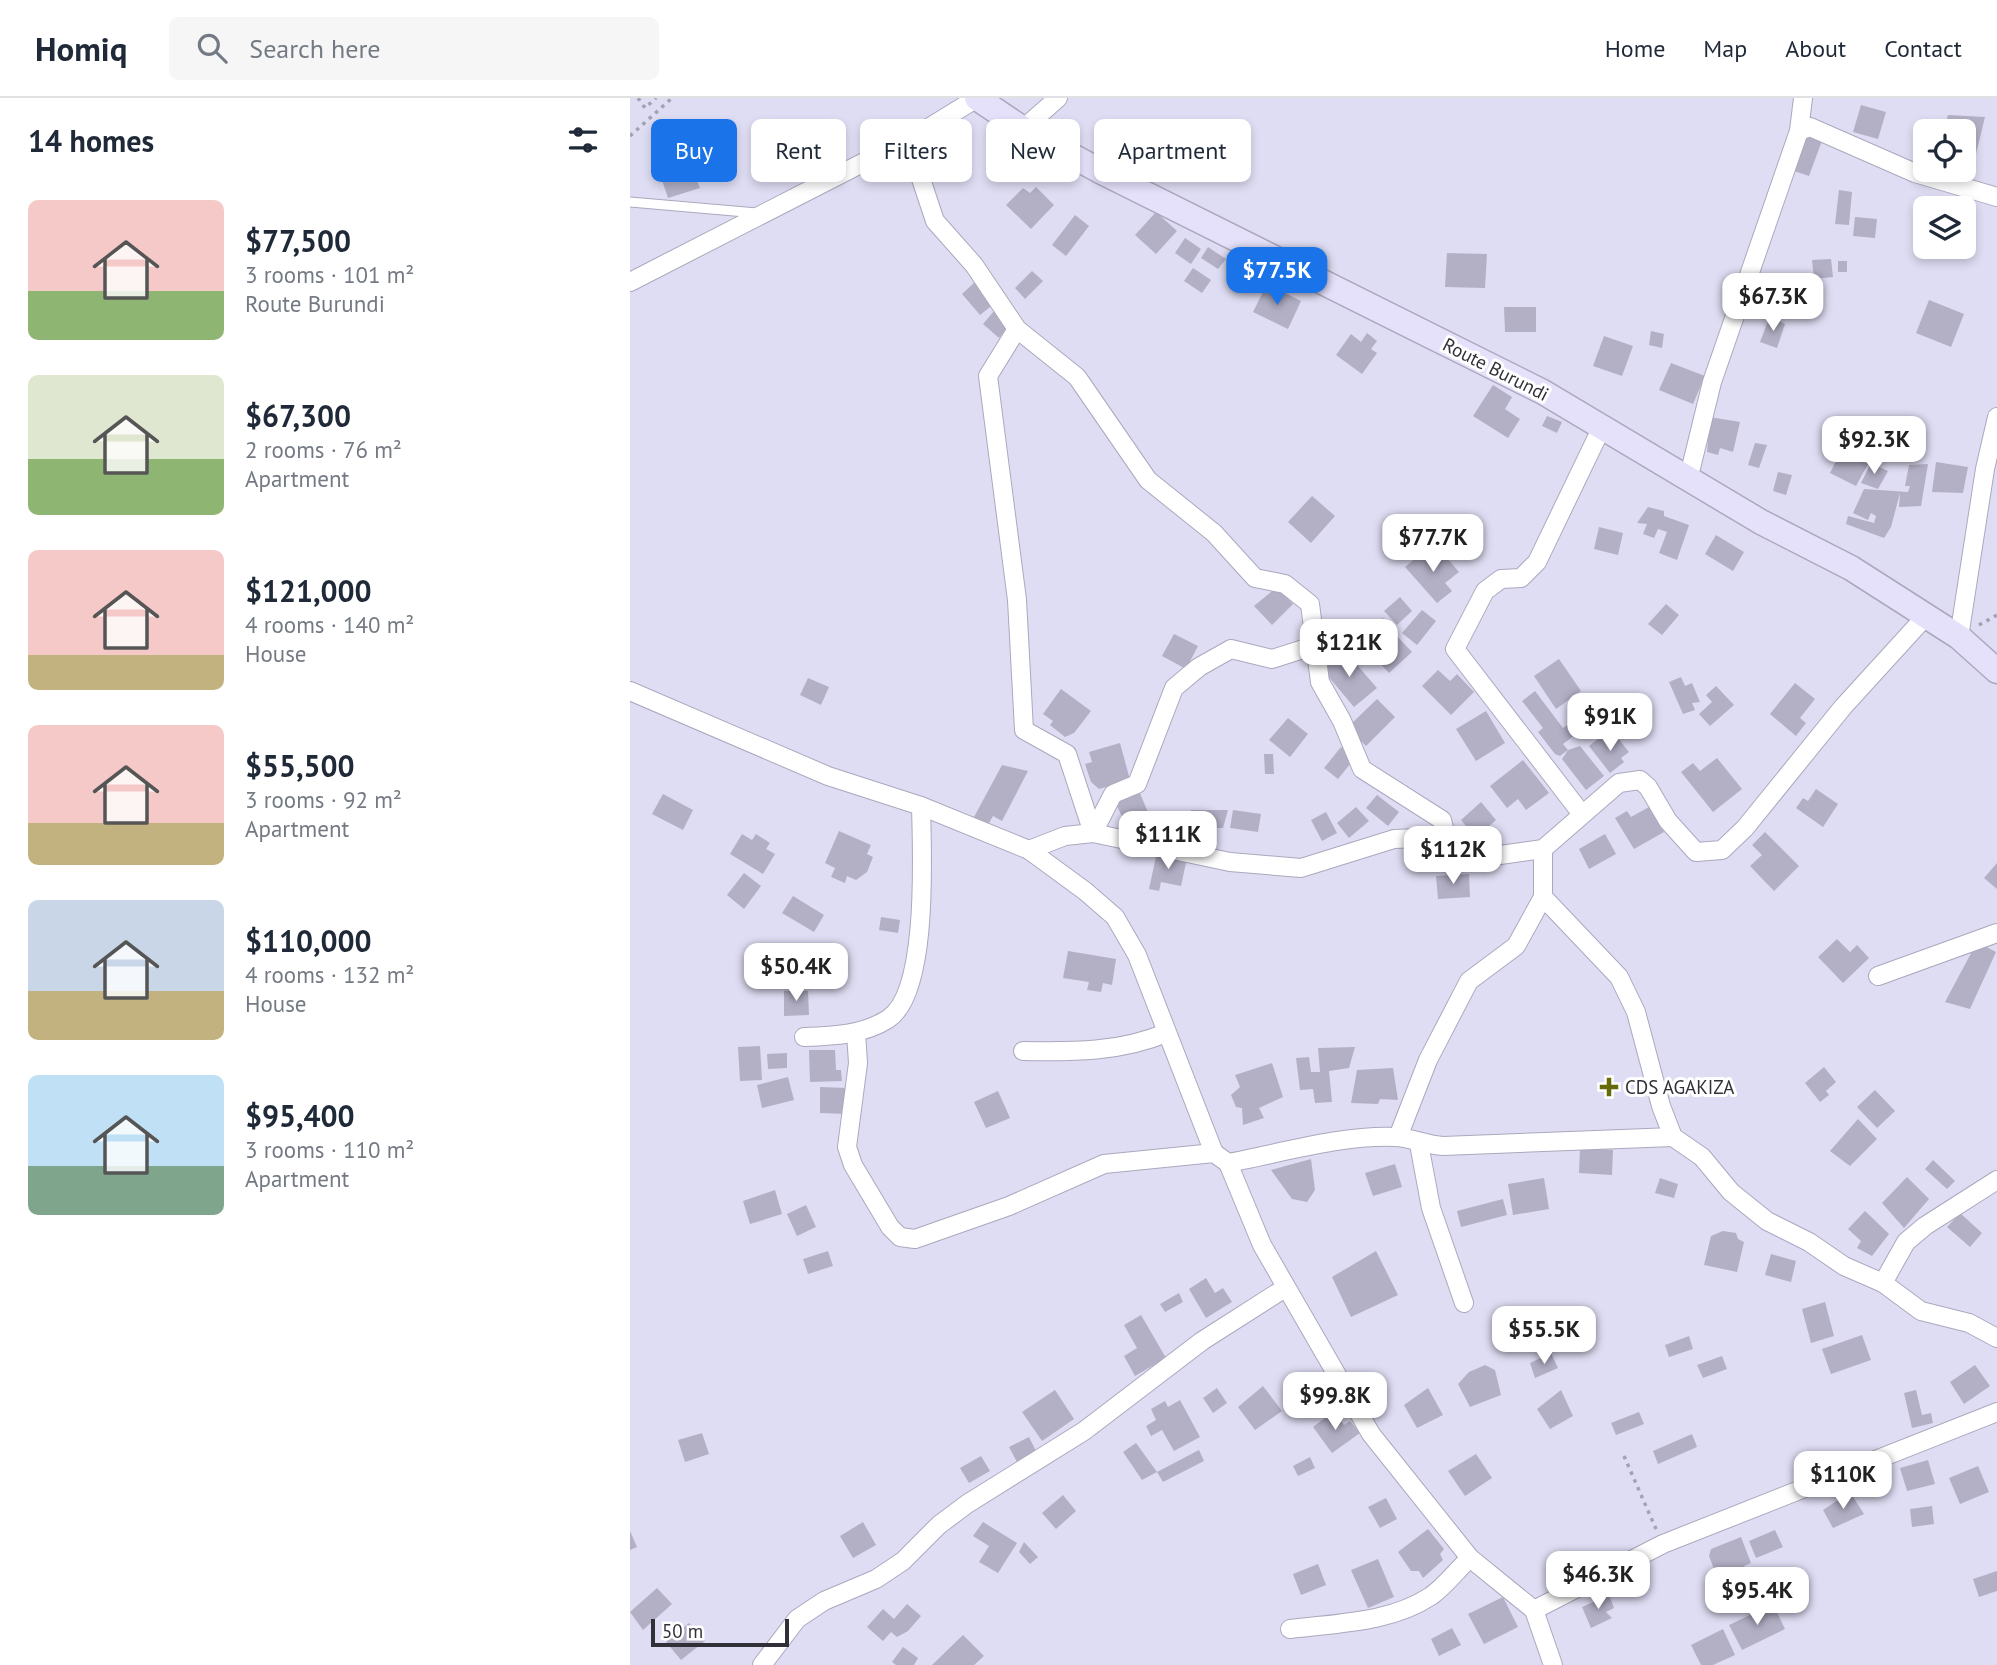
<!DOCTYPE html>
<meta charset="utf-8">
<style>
body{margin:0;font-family:"PT Sans",sans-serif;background:#f6f6f7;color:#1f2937;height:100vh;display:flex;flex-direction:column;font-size:26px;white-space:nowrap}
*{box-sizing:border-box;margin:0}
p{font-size:23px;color:#747a83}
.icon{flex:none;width:38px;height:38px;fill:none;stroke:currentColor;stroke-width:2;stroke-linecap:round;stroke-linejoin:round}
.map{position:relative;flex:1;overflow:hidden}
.panel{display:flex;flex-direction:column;background:#fff;width:630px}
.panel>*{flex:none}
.top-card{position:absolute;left:21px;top:21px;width:665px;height:63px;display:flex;gap:14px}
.tools{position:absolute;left:1283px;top:21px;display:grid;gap:14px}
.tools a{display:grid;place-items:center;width:63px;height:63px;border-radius:10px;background:#fff;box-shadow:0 4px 10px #0003;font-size:35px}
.scale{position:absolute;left:21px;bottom:18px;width:138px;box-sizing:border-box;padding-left:7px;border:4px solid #313039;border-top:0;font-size:19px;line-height:24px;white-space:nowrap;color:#313039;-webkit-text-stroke:5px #fff;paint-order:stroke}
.price{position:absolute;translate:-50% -60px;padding:0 16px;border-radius:14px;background:#fff;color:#222;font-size:23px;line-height:46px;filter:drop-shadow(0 2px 4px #0008)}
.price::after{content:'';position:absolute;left:50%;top:42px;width:21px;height:16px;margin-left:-10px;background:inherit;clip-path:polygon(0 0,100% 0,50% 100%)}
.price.selected{background:#1a73e8;color:#fff}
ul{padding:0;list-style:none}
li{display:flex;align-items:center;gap:21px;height:175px;padding:0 28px}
li span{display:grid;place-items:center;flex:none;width:196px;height:140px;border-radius:10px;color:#555}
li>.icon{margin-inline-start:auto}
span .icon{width:84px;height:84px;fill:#fffc;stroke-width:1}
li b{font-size:30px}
h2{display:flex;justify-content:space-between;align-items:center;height:84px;padding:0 28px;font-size:30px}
.pill{padding:0 24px;border-radius:10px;background:#fff;box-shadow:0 4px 10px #0003;font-size:24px;line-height:63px}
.pill.selected{background:#1a73e8;color:#fff}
header{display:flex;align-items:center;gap:42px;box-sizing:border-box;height:98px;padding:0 35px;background:#fff;border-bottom:2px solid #e0e1e3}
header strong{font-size:33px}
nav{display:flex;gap:38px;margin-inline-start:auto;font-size:24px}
.search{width:490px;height:63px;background:#f6f6f7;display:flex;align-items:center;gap:18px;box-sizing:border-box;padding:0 24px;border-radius:10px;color:#747a83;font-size:26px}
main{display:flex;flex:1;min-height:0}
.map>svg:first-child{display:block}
.building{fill:#b3b0c6}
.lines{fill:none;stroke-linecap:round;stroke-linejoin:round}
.lane-casing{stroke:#aba8be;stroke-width:11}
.street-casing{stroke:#aba8be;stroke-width:20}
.secondary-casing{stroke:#aba8be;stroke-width:27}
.path{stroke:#a3a1b2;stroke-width:3.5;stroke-dasharray:3.5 5;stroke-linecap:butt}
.lane{stroke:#fff;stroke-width:9}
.street{stroke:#fff;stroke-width:18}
.secondary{stroke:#e6e1fb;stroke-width:24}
.poi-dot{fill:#676a09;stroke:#fff;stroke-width:2.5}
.labels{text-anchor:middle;stroke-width:6;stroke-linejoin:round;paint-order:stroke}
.street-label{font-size:19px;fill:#313039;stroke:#fff}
.poi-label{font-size:19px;fill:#313039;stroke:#fff;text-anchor:start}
</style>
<header>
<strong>Homiq</strong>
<div class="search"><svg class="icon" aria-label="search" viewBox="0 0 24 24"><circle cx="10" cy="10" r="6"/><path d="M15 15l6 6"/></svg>Search here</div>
<nav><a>Home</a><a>Map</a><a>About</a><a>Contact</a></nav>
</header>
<main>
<section class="panel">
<h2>14 homes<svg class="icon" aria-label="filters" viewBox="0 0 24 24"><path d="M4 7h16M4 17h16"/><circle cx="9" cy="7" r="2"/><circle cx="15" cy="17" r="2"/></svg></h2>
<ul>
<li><span style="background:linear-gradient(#f6c9c9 65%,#8fb573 0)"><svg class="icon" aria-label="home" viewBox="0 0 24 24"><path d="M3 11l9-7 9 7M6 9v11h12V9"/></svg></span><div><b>$77,500</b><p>3 rooms · 101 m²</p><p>Route Burundi</p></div></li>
<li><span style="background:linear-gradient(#dfe7d0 60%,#8fb573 0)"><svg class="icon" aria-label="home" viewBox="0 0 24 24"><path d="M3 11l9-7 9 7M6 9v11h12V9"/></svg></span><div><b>$67,300</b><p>2 rooms · 76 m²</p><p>Apartment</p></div></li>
<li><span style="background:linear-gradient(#f6c9c9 75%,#c2b280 0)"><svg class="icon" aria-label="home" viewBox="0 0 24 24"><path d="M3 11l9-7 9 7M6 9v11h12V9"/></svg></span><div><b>$121,000</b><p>4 rooms · 140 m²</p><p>House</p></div></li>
<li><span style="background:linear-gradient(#f6c9c9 70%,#c2b280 0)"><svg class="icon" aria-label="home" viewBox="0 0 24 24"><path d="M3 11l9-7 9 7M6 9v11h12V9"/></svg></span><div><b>$55,500</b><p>3 rooms · 92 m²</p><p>Apartment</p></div></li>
<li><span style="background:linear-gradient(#c9d6e8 65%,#c2b280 0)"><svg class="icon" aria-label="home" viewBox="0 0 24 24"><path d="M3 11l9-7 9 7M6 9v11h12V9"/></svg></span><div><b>$110,000</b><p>4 rooms · 132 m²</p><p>House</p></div></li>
<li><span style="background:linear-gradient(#bfe0f5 65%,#7fa58c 0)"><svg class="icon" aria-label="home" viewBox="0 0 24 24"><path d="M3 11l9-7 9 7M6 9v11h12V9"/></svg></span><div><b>$95,400</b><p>3 rooms · 110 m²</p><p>Apartment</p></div></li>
</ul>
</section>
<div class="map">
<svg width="1367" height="1567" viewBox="0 0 1367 1567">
<rect width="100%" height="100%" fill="#dfddf3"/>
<g class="building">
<polygon points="1231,7 1256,14 1248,41 1223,34"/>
<polygon points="1318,17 1355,19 1345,60 1334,59 1334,33 1314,33"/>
<polygon points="95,24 106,59 87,66 90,76 67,83 70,90 38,100 28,70 48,64 42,56 69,48 65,34"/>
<polygon points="1178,35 1193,40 1179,78 1164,73"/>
<polygon points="406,89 424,107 401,131 376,107 393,90 400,95"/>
<polygon points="1209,92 1222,94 1219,127 1205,126"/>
<polygon points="526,114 547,133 526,156 505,137"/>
<polygon points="445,117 459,128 436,158 422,147"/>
<polygon points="1225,119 1247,121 1245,140 1223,138"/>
<polygon points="555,140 571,151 561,166 545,155"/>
<polygon points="578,149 596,161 588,171 571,160"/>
<polygon points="817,155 857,156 855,190 815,189"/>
<polygon points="1201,161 1203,179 1184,181 1182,162"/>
<rect x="1208" y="163" width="9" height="11"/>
<polygon points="563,170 581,182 572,195 554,183"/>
<polygon points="402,173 413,183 395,201 385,190"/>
<polygon points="346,183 365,205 350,217 332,196"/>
<polygon points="637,186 671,203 658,231 623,214"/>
<polygon points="1299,202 1334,216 1321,249 1286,235"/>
<polygon points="874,209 906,209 906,234 875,234"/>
<polygon points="364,213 380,227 369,240 353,226"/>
<polygon points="1140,218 1155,226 1147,250 1130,244"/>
<polygon points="1021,233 1034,236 1032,250 1019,247"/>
<polygon points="737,235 747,243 741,251 747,255 732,276 706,257 721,236 731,244"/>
<polygon points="974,238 1003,248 992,278 963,268"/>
<polygon points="1041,265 1075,278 1063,306 1029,292"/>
<polygon points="863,287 882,299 875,311 890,321 878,340 843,318"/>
<polygon points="917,318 932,324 927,335 912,328"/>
<polygon points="1080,319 1110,324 1103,354 1090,350 1088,357 1077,354"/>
<polygon points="1125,345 1137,347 1129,370 1118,367"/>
<polygon points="1211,353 1238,366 1226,388 1200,375"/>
<polygon points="1306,364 1338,369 1333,395 1302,394"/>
<polygon points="1241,365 1258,373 1248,391 1231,385"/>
<polygon points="1298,366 1291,408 1269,409 1270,395 1261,429 1254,440 1216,426 1218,418 1244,425 1246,418 1241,415 1238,422 1223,415 1234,391 1278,394 1280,388 1275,388 1279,367"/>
<polygon points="1148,374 1162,377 1156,397 1143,393"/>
<polygon points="682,398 705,418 681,445 658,424"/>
<polygon points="1018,409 1034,413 1034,418 1059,427 1047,462 1029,455 1037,434 1028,431 1024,440 1013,436 1017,426 1007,425"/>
<polygon points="969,429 993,435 988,457 964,451"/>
<polygon points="1086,437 1114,454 1103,473 1075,456"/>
<polygon points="810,452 829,474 815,485 822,493 807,505 775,469 793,454 799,461"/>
<polygon points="647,489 663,506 642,527 624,508"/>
<polygon points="770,499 782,513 767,527 754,513"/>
<polygon points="1036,506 1049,517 1032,537 1018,526"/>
<polygon points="792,512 806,523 787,547 772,535"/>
<polygon points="753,520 762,530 747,543 738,532"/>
<polygon points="544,536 568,548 556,571 532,558"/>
<polygon points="765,536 782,554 759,575 742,557"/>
<polygon points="714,552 747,590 724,609 692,571"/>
<polygon points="929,561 951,593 926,611 904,578"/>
<polygon points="808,572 820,583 827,576 844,594 821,617 792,588"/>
<polygon points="1051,579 1055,588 1062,585 1070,604 1062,605 1065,612 1053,616 1039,584"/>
<polygon points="178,580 199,589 191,607 170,597"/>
<polygon points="1165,585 1185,601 1170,620 1176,625 1166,638 1140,616"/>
<polygon points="1086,588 1104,607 1080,628 1069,616 1082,604 1076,597"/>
<polygon points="431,591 461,613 444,635 435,639 420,627 423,623 413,616"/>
<polygon points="905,593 933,630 937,627 945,637 933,646 938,652 950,648 974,678 956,692 932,661 938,652 930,658 925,656 908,634 913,630 892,603"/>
<polygon points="747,601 765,619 736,648 717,630"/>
<polygon points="856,613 875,645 846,663 826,631"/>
<polygon points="658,620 678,636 660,659 639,642"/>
<polygon points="972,638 978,645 986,638 999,654 991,660 994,664 980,675 959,648"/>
<polygon points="490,645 500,682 469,691 461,684 455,666 462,664 459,654"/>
<polygon points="711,649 725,660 708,681 694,670"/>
<polygon points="634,656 643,656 644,676 635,676"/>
<polygon points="1087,660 1112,691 1083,714 1051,674 1063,665 1070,673"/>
<polygon points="893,662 919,695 896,712 888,701 877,710 860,688"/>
<polygon points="372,667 398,673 372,723 363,718 358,727 344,719"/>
<polygon points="1186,691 1208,706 1193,729 1166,710 1173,700 1178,703"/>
<polygon points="509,693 520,719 497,729 485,704"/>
<polygon points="33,696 63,712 53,732 22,716"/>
<polygon points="747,697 769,714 758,728 736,710"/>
<polygon points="851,704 866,722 846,740 831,722"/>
<polygon points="726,709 739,723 719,740 707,725"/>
<polygon points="1019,709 1034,734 1004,751 985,720 997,713 1001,719"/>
<polygon points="561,712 598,712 593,730 561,730"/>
<polygon points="603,712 631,716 628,734 600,730"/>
<polygon points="696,714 707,735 692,743 681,722"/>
<polygon points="209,733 241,747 237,756 243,759 237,774 226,782 217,778 215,785 201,779 205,770 195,765"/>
<polygon points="1135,734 1169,768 1144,793 1120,768 1132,757 1122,747"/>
<polygon points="112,736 122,742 126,736 140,745 136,751 145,756 133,776 100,756"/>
<polygon points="975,736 986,756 959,771 949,751"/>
<polygon points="527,754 557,760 551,788 531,784 529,793 519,791"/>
<polygon points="1367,765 1367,791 1354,780"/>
<polygon points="114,775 131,788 114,811 97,797"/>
<polygon points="839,776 840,799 808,801 806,778"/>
<polygon points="163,798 194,817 184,834 152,815"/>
<polygon points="251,819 270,822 268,835 249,832"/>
<polygon points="1207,841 1220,854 1227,847 1239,860 1213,885 1188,859"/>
<polygon points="1347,844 1366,854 1340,911 1315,904"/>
<polygon points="438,853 486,861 482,887 473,885 471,894 457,892 459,884 433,880"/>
<polygon points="154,893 178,893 179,917 154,918"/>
<polygon points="130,948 132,982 110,983 108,949"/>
<polygon points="725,949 719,970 699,973 702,1004 685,1005 683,991 670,992 666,960 679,959 681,974 690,974 688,950"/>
<polygon points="179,952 205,952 206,972 211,972 212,983 180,984"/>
<polygon points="157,955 157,970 138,971 137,956"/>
<polygon points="642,965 653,999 629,1010 634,1020 613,1027 612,1010 606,1009 601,997 610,989 605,977"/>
<polygon points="1194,969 1206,984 1196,993 1199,997 1190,1004 1175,985"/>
<polygon points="763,970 768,1002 750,1001 748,1006 721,1005 727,972"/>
<polygon points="158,979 164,1002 132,1010 127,987"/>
<polygon points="190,989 217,990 217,1016 190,1015"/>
<polygon points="1245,992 1265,1013 1247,1030 1227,1009"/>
<polygon points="368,993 380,1020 356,1030 344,1004"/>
<polygon points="1228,1021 1247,1041 1220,1068 1200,1053"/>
<polygon points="950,1050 983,1052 982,1077 949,1075"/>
<polygon points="681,1061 685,1092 677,1104 662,1101 641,1072"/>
<polygon points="1303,1062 1325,1083 1317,1091 1295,1071"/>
<polygon points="765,1066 772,1089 743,1098 735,1075"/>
<polygon points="1277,1079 1299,1101 1274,1130 1252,1105"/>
<polygon points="914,1080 919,1111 883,1117 878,1086"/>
<polygon points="1030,1080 1048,1086 1044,1100 1025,1095"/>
<polygon points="145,1092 152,1116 120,1126 113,1103"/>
<polygon points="873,1101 877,1117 831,1129 827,1113"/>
<polygon points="176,1107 186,1129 167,1138 157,1116"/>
<polygon points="1235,1113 1259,1136 1242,1158 1227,1150 1231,1143 1218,1131"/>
<polygon points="1330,1115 1352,1135 1340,1149 1317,1129"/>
<polygon points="1093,1133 1106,1135 1108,1141 1114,1144 1107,1174 1074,1167 1081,1138"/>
<polygon points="198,1153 203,1168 178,1176 173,1161"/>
<polygon points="746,1153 768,1197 721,1219 702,1179"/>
<polygon points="1141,1156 1166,1163 1161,1184 1135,1177"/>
<polygon points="576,1180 585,1195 593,1190 602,1204 576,1220 559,1191"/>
<polygon points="549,1195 553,1204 535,1214 530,1206"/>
<polygon points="1195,1204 1204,1238 1181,1245 1172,1211"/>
<polygon points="511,1217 536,1260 505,1278 494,1258 507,1250 494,1227"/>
<polygon points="1232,1237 1241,1262 1201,1276 1192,1251"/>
<polygon points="1059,1238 1063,1251 1039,1259 1035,1247"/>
<polygon points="921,1255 928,1270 905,1280 900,1265"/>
<polygon points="1092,1258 1097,1271 1073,1280 1067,1267"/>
<polygon points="855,1267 865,1272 871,1297 840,1309 828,1286 839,1274"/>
<polygon points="1345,1267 1360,1288 1334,1306 1320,1284"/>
<polygon points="633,1288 652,1313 625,1332 608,1309"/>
<polygon points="587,1290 597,1305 583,1315 573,1300"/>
<polygon points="798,1290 813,1317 787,1330 774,1307"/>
<polygon points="425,1292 444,1321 412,1343 392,1314"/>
<polygon points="931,1292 943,1318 920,1331 907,1311"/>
<polygon points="1286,1292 1292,1317 1301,1315 1303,1325 1282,1330 1274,1295"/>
<polygon points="550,1302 570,1339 544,1353 532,1332 521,1338 516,1328 526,1322 521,1311 535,1303 538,1309"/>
<polygon points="704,1313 714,1327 720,1323 730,1335 702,1355 683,1329"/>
<polygon points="1009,1314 1014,1326 986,1337 981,1325"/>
<polygon points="72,1335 79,1356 55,1364 48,1342"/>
<polygon points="1062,1336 1067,1349 1028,1366 1023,1353"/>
<polygon points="399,1339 406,1353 387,1364 379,1349"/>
<polygon points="506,1345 527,1374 512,1382 493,1354"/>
<polygon points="569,1352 574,1363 533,1384 527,1374"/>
<polygon points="846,1356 862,1380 835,1398 818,1373"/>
<polygon points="351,1358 360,1373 339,1385 330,1370"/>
<polygon points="680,1359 685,1370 668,1378 663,1368"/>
<polygon points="1298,1362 1305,1386 1277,1393 1270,1370"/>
<polygon points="1348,1368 1359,1394 1330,1406 1319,1380"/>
<polygon points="1220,1394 1234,1416 1203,1430 1193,1412"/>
<polygon points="433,1397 446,1413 426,1431 412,1415"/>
<polygon points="756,1400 767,1421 750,1430 738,1409"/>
<polygon points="1302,1408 1304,1426 1282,1429 1280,1411"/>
<polygon points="233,1424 246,1447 223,1460 210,1438"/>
<polygon points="353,1424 387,1445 368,1475 349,1464 359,1448 343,1438"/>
<polygon points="798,1431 814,1451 810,1456 813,1462 793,1480 789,1473 781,1473 768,1454"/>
<polygon points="1145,1432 1153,1449 1126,1460 1119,1443"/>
<polygon points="0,1433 7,1449 0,1452"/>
<polygon points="1111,1439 1121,1465 1114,1468 1118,1478 1091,1489 1079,1458 1081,1451"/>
<polygon points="394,1444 408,1459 400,1466 389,1454"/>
<polygon points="748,1461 764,1499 738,1510 721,1472"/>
<polygon points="688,1466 696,1487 671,1497 663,1476"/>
<polygon points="1367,1473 1367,1493 1349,1499 1343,1481"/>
<polygon points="27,1490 42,1506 13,1532 0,1514"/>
<polygon points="979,1497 984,1510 976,1514 982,1520 961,1530 952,1509"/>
<polygon points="873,1499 888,1529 854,1546 838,1516"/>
<polygon points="277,1506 291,1518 278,1533 267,1539 261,1534 253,1543 237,1529 253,1511 264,1521"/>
<polygon points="1143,1506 1155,1531 1112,1552 1099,1527"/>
<polygon points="59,1525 75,1543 51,1562 36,1544"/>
<polygon points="822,1530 831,1547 809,1558 801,1541"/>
<polygon points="1093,1531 1105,1557 1083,1567 1071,1567 1061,1547"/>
<polygon points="333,1537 354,1558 344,1567 302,1567"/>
<polygon points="273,1549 288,1560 284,1567 266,1567 262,1564"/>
</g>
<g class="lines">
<defs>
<polyline id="lane" points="0,104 127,115"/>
<g id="street">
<polyline points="393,31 428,0"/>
<polyline points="1169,33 1173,0"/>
<polyline points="278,42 305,123 344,167 387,231 447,279 518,382 584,435 625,480 655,486 680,506 690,584 712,623 732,671 812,722 819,750"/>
<polyline points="0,184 287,37 347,0"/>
<polyline points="387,231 358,278 387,502 394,632 437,656 463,735"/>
<polyline points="1058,382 1082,284 1169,33 1180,29 1285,75 1367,99"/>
<polyline points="1329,539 1355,371 1367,319"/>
<polyline points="0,593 198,678 291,708 399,752 455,793 485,819 507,857 584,1055"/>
<polyline points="951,715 825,551 855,493 871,481 891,480 907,464 971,331"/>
<polyline points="463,735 483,696 507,686 544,590 569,569 601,551 642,561 686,547"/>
<polyline points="913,751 913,799 989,879 1006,914 1031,1008 1043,1039 1072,1059 1101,1094 1137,1123 1179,1144 1214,1168 1253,1185 1291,1213 1339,1225 1367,1240"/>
<polyline points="399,752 435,738 463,735 600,764 671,770 764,741 790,740 841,757 863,758 913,751 989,685 1010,682 1018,689 1038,723 1066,754 1092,752 1115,730 1213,609 1296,518"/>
<polyline points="1248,878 1367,835"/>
<polyline points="226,935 228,965 217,1049 223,1067 260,1129 270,1139 285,1141 379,1108 474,1066 584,1055 598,1065 632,1147 741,1336 840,1460 904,1512 923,1567"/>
<path d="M174 939C203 938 233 937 258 921 299 895 292 754 291 708"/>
<path d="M393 953C443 954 491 954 536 935"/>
<polyline points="768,1039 798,962 839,883 886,848 913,799"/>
<polyline points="789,1046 801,1110 834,1205"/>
<path d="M598 1065C652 1055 710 1037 765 1039 779 1039 796 1047 813 1048L1043 1039"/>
<polyline points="1253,1185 1276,1144 1295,1128 1367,1082"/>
<polyline points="904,1512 1033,1446 1367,1314"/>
<path d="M660 1531C707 1525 760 1525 801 1498 815 1488 827 1472 840 1460"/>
<polyline points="132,1567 167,1521 194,1503 246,1481 273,1463 309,1427 337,1406 454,1333 572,1243 655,1190"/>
</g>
<polyline id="secondary" points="347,0 393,31 470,73 913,294 1131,424 1221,470 1329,539 1367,573"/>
</defs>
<use href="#lane" class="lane-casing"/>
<use href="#street" class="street-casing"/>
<use href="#secondary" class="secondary-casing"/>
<g class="path">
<polyline points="8,0 15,10 26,0"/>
<polyline points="0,38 42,0"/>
<polyline points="1349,527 1367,517"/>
<polyline points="994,1358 1026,1431"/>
</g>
<use href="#lane" class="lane"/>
<use href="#street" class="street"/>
<use href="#secondary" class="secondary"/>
</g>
<path class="poi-dot" d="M975.5 978.5h7v7h7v7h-7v7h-7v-7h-7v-7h7z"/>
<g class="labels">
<g class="street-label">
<text transform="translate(866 271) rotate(27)" y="7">Route Burundi</text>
</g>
<g class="poi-label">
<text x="995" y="996">CDS AGAKIZA</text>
</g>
</g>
</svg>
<div class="tools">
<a><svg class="icon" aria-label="locate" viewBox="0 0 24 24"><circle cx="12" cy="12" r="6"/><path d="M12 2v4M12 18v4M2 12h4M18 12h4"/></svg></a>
<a><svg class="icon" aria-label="layers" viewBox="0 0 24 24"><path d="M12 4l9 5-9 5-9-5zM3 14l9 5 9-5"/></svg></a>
</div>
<div class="scale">50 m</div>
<b class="price selected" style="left:647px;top:209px">$77.5K</b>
<b class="price" style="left:1143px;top:235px">$67.3K</b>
<b class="price" style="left:1244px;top:378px">$92.3K</b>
<b class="price" style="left:803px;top:476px">$77.7K</b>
<b class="price" style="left:719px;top:581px">$121K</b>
<b class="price" style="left:980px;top:655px">$91K</b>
<b class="price" style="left:538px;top:773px">$111K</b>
<b class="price" style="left:823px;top:788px">$112K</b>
<b class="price" style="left:166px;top:905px">$50.4K</b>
<b class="price" style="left:914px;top:1268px">$55.5K</b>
<b class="price" style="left:705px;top:1334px">$99.8K</b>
<b class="price" style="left:1213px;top:1413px">$110K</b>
<b class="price" style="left:968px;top:1513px">$46.3K</b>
<b class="price" style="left:1127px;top:1529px">$95.4K</b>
<div class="top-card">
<a class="pill selected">Buy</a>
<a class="pill">Rent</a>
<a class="pill">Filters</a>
<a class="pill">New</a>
<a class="pill">Apartment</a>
</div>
</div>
</main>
